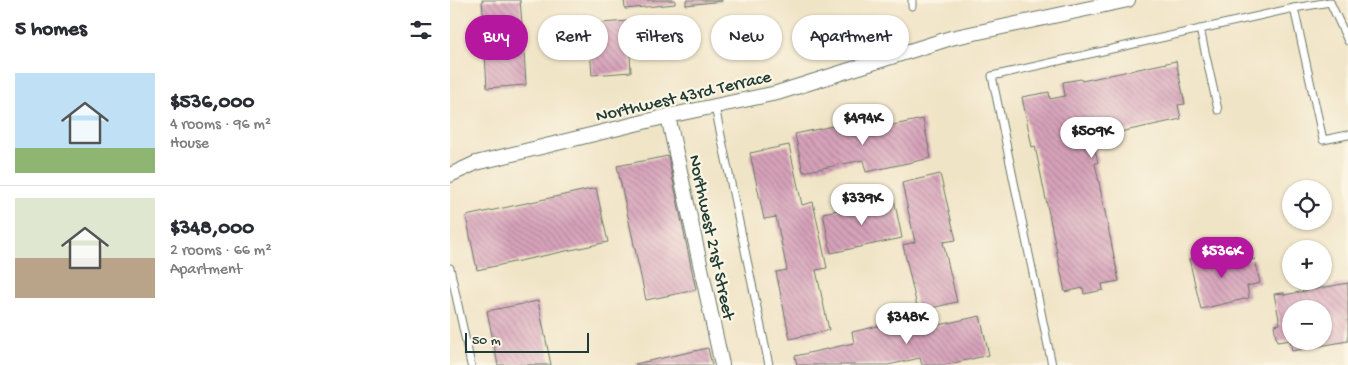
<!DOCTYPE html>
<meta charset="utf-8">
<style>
body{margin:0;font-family:"Gochi Hand",sans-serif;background:#f7f7f7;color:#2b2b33;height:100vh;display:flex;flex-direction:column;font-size:19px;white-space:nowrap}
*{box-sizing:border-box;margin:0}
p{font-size:16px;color:#7c7c81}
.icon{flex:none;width:28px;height:28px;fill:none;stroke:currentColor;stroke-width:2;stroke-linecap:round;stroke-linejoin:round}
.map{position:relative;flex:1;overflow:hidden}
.drawer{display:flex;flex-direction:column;background:#fff;width:450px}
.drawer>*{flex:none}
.hud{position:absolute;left:15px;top:15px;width:475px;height:45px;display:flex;gap:10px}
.tools{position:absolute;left:832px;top:180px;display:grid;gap:10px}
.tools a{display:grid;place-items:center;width:50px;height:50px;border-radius:50%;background:#fff;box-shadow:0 1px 4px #0004;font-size:25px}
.scale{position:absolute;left:15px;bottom:12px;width:124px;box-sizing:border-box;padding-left:5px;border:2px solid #1f3d34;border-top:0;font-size:14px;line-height:18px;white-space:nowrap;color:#1f3d34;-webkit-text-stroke:4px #fcf5e5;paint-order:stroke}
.price{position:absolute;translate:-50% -42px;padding:0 11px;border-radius:18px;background:#fff;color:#222;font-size:16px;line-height:32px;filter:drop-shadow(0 1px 2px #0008)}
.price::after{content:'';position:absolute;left:50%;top:30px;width:15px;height:11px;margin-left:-8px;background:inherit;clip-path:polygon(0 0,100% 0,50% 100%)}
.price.on{background:#b5179e;color:#fff}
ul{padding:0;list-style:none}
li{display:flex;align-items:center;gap:15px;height:125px;padding:0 15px}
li+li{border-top:1px solid #e1e1e2}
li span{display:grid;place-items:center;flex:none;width:140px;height:100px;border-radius:0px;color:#555}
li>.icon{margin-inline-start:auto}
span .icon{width:60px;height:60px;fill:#fffc;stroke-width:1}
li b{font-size:21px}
h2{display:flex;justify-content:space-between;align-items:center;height:60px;padding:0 15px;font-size:21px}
.chip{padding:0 18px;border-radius:22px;background:#fff;box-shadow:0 1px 4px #0004;font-size:18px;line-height:45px}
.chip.on{background:#b5179e;color:#fff}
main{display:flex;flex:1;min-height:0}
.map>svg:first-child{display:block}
.building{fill:url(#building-back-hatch)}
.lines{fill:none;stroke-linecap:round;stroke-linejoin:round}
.service-casing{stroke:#687767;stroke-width:9}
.minor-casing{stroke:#687767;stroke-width:16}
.service{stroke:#fff;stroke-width:7}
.minor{stroke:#fff;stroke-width:14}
.labels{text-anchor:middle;stroke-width:4.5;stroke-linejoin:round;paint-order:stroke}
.street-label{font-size:18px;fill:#1f3d34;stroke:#fcf5e5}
</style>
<main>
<section class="drawer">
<h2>5 homes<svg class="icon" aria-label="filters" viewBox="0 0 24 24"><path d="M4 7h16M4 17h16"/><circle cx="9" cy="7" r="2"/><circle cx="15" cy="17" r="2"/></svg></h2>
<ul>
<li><span style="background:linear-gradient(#bfe0f5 75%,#8fb573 0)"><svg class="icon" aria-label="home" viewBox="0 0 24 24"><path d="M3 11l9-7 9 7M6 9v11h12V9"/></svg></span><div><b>$536,000</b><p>4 rooms · 96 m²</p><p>House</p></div></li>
<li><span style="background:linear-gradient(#dfe7d0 60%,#b9a48a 0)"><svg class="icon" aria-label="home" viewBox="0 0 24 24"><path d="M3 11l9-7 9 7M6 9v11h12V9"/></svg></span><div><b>$348,000</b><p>2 rooms · 66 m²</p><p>Apartment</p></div></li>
</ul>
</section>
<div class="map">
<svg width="898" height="365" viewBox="0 0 898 365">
<defs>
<pattern id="building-back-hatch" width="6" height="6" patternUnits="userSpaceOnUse" patternTransform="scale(1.25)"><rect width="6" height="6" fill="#d7a2ba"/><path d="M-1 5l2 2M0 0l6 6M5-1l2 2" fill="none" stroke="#ae8598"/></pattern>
</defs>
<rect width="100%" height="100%" fill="#fcf5e5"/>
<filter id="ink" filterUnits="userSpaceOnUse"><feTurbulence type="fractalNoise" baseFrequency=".02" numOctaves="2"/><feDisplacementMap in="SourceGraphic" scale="10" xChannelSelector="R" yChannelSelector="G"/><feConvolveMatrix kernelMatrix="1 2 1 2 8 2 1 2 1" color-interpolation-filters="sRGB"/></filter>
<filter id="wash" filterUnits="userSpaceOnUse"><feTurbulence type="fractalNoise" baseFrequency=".0096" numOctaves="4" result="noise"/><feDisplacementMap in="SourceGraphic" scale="20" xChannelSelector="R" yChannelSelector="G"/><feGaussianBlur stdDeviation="1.12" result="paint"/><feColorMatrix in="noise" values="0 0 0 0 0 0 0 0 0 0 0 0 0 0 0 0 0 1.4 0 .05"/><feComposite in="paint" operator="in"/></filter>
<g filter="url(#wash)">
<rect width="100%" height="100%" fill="#f0e4c6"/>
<g id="blocks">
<g class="building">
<polygon points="32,0 70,0 72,24 34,26"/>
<polygon points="174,0 225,0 225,4 175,9"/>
<polygon points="236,0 272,0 272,1 236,5"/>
<polygon points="178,21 181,72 142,75 138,24"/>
<polygon points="73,34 76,85 37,88 34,37"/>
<polygon points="726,61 735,104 728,105 731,119 637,139 640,150 645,149 648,163 645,163 669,281 652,284 653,290 634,294 633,288 615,292 585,146 582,147 572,97 599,92 600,99 615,96 613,82 631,79 632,81"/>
<polygon points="473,119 481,158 416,172 413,160 353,172 345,134 411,120 413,131"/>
<polygon points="339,145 352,205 363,202 377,268 366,270 379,330 340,339 326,272 337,270 326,217 314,219 300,153"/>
<polygon points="218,156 246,290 196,300 167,166"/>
<polygon points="490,174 506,240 493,242 507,302 468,311 453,245 465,242 452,183"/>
<polygon points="146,188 158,242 27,270 16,216"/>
<polygon points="444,199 452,238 381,253 373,213"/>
<polygon points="780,250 783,264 805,259 810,283 797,286 799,298 751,309 739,259"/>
<polygon points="898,283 898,341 842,351 840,341 874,341 874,309 841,309 841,340 827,342 824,325 830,324 824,294 834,293 834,295"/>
<polygon points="88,301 101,365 48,365 37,311"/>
<polygon points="530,316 539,355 495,365 472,365 470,358 438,365 347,365 345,356 404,343 402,332 468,317 471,329"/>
<polygon points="258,348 262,365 186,365 185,364"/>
</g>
</g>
</g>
<g filter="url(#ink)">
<use href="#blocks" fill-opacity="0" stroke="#687767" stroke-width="1"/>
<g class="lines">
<defs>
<g id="service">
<polyline points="462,6 462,0"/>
<polyline points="844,8 873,140 898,135"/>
<polyline points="750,29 768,110"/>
<polyline points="265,107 319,365"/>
<polyline points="0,268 21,365"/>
<polyline points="602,365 542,76 844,8 880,2 898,41"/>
</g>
<g id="minor">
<polyline points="218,116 272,365"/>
<polyline points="0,175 26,163 218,116 327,93 501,38 678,0"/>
</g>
</defs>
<use href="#service" class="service-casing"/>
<use href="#minor" class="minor-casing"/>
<use href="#service" class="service"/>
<use href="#minor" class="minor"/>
</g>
</g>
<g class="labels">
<g class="street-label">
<text transform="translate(233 95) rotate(-13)" y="6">Northwest 43rd Terrace</text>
<text transform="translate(263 237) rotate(78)" y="6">Northwest 21st Street</text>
</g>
</g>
</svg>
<div class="tools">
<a><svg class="icon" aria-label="locate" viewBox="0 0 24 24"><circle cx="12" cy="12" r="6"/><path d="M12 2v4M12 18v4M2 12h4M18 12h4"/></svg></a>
<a>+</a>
<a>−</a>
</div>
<div class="scale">50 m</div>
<b class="price" style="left:413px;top:146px">$494K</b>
<b class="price" style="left:642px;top:159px">$509K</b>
<b class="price" style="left:412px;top:226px">$339K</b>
<b class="price on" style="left:772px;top:279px">$536K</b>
<b class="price" style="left:457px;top:345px">$348K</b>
<div class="hud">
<a class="chip on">Buy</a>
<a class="chip">Rent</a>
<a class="chip">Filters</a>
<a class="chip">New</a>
<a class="chip">Apartment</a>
</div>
</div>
</main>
